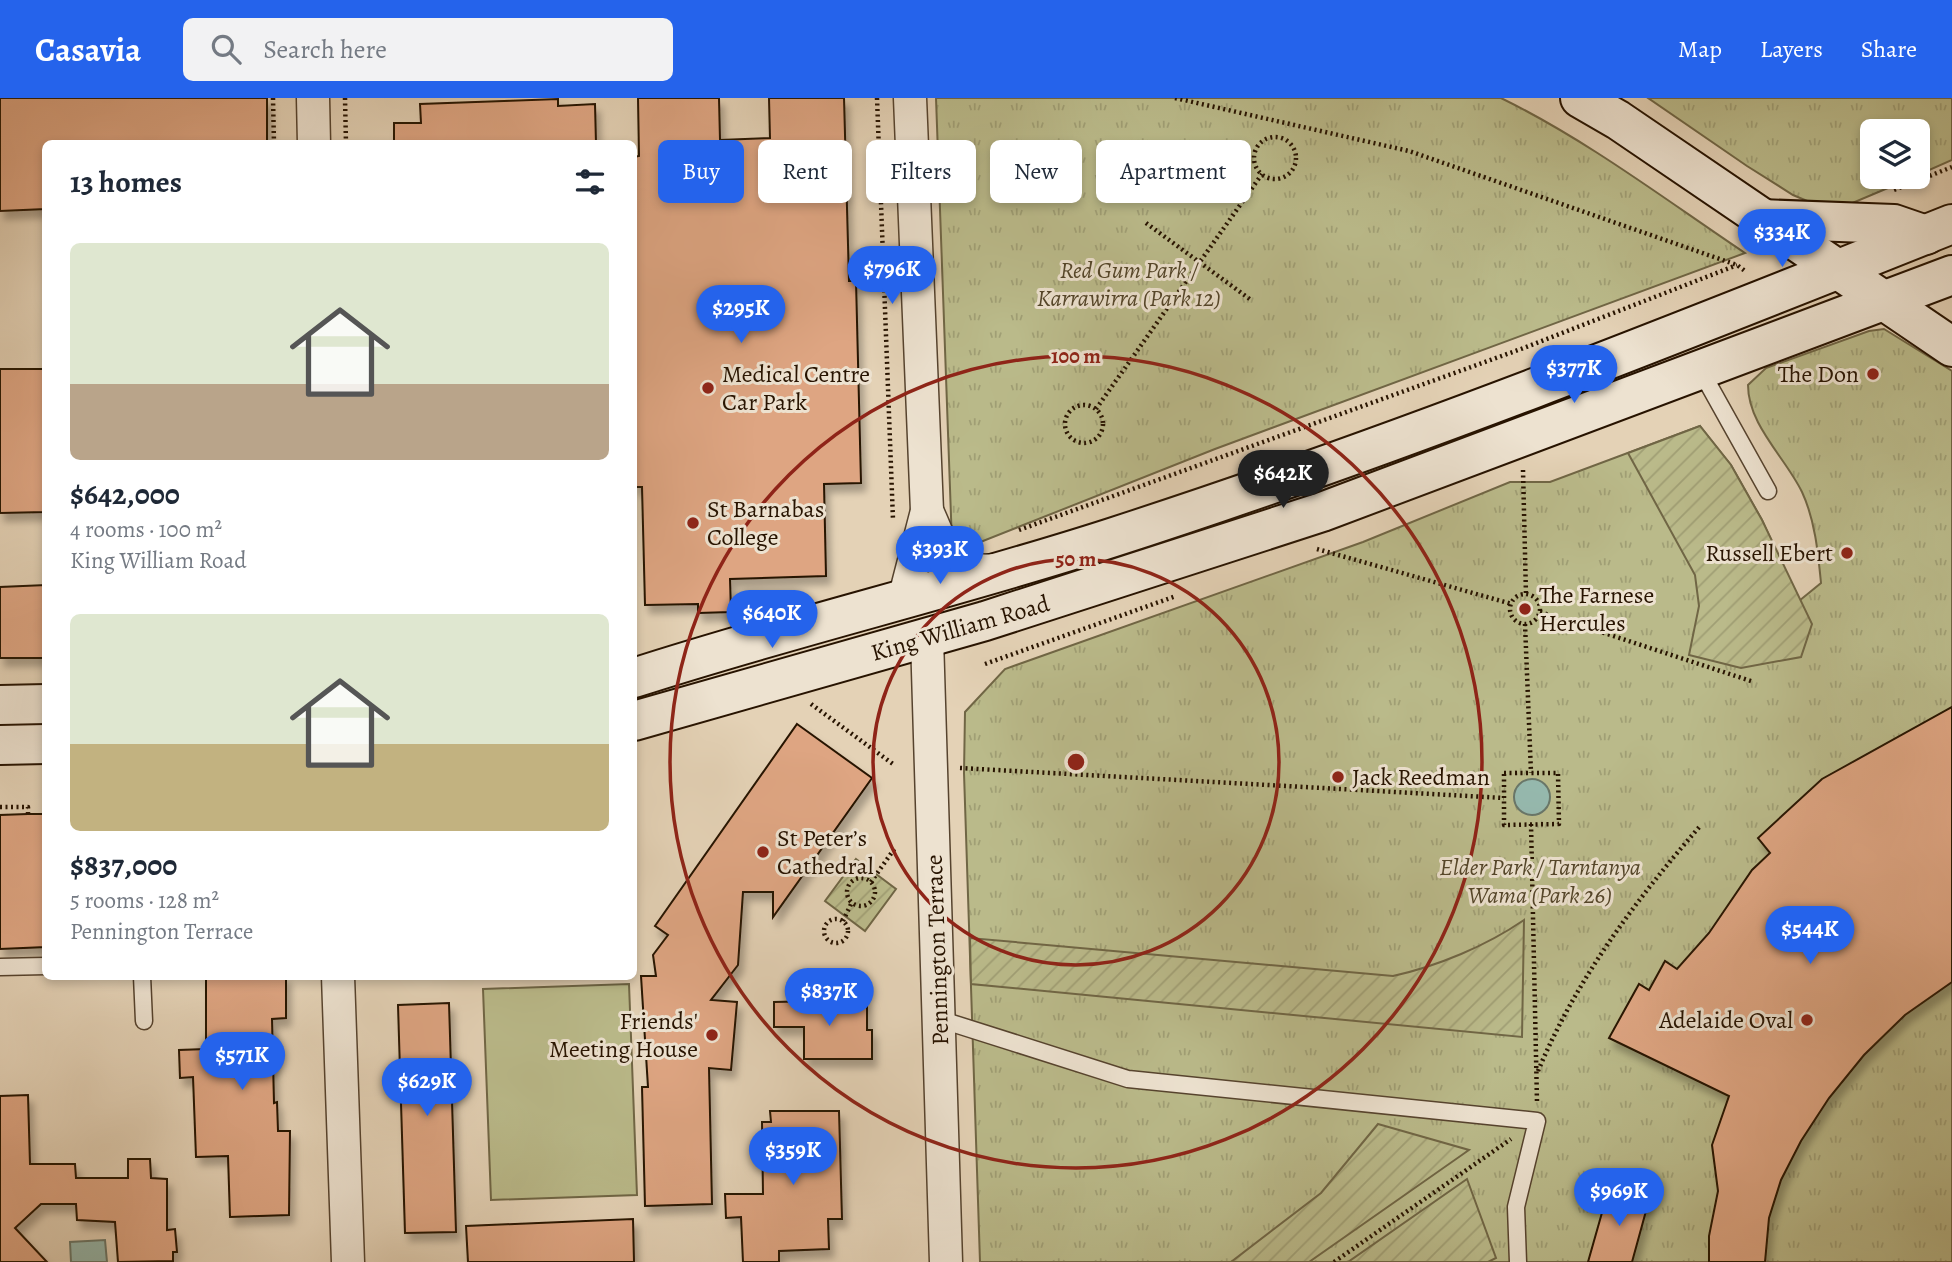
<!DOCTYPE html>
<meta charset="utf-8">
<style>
body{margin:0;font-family:Alegreya,serif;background:#f2f2f3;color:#1f2937;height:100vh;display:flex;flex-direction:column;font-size:26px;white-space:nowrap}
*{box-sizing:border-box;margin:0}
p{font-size:23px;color:#747a83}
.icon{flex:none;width:38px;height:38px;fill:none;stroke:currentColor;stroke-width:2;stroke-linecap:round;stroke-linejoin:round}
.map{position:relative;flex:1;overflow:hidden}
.drawer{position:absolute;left:42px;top:42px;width:595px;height:840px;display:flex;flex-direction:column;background:#fff;border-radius:10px;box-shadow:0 4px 10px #0003}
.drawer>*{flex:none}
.banner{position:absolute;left:658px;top:42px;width:665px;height:63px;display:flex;gap:14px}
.tools{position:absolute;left:1860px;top:21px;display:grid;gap:14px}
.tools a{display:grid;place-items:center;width:70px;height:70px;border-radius:10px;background:#fff;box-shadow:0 4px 10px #0003;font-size:35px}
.price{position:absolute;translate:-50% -60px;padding:0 16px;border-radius:24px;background:#2563eb;color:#fff;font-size:23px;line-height:46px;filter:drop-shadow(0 2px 4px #0008)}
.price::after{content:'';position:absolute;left:50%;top:42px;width:21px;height:16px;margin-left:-10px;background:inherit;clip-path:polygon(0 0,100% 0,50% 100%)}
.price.on{background:#222;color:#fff}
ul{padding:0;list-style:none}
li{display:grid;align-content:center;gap:14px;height:371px;padding:0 28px}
li span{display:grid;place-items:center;height:217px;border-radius:10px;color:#555}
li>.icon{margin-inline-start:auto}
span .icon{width:126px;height:126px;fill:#fffc;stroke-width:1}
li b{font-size:30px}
h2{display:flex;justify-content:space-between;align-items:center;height:84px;padding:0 28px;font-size:30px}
.chip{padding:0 24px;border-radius:10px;background:#fff;box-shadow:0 4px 10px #0003;font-size:24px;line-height:63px}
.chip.on{background:#2563eb;color:#fff}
header{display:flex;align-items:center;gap:42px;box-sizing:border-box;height:98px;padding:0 35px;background:#2563eb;color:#fff}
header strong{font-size:33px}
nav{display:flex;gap:38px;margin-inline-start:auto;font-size:24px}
.search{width:490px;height:63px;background:#f2f2f3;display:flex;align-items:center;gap:18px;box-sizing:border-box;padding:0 24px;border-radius:10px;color:#747a83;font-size:26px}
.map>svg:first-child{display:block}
.grass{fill:#baba8a;stroke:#706645;stroke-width:2}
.park{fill:url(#park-tufts);stroke:#706645;stroke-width:2}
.garden{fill:url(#garden-furrows);stroke:#706645;stroke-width:2}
.water{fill:#95b8ad;stroke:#697668;stroke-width:2}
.building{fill:#dea582;stroke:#271300;stroke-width:2;filter:url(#shadow)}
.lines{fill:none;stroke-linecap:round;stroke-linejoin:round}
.lane-casing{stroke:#56432e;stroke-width:19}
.street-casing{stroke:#56432e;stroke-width:35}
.secondary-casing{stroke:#271300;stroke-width:42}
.path{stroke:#271300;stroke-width:4.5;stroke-dasharray:2 3.5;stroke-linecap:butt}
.lane{stroke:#ede2d0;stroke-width:16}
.street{stroke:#ede2d0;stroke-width:32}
.secondary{stroke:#ede2d0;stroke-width:38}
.ring{fill:none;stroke:#8f2418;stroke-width:3.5}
.poi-dot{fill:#8f2418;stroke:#ede2d0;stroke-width:2.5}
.labels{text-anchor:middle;stroke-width:6;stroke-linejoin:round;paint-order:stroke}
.park-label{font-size:24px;font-style:italic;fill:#534529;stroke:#ede2d0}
.poi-label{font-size:24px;fill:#271300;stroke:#ede2d0;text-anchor:start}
.street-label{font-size:24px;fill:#271300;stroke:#ede2d0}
.centre{fill:#8f2418;stroke:#ede2d0;stroke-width:3.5}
.ring-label{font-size:21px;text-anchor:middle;font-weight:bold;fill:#8f2418;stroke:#ede2d0;stroke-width:6;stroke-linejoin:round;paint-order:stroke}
</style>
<header>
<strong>Casavia</strong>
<div class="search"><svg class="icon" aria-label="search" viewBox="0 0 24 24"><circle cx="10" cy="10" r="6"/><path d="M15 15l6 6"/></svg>Search here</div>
<nav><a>Map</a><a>Layers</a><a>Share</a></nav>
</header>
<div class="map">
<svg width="1952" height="1164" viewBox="0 0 1952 1164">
<defs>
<pattern id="park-tufts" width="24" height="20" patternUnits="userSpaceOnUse" patternTransform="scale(1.75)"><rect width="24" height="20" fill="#baba8a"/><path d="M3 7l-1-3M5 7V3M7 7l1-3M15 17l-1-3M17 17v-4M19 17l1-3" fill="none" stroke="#a09f75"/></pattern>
<pattern id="garden-furrows" width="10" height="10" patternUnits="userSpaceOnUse" patternTransform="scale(1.75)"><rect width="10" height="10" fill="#baba8a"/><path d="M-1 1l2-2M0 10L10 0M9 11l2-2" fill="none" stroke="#a09f75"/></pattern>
<filter id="shadow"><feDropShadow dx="4.5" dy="8" stdDeviation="3.5" flood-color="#0004"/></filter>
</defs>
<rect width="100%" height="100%" fill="#e4d2b6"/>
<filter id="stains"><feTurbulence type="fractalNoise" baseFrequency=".00286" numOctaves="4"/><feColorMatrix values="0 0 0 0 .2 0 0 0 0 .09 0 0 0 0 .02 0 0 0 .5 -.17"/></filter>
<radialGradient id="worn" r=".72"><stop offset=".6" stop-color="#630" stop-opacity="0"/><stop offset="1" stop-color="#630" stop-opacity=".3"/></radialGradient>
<polygon class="grass" points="629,886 637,1097 491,1102 483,891"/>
<g class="park">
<path d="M936 0H1501C1587 42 1666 102 1745 155L1215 351 973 447 952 446Z"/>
<polygon points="1648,0 1952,0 1952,62 1918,77 1918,33 1872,33 1872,79 1914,79 1843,109 1819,108 1793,97 1747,68"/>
<path d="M1884 231 1952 273V1164H980L964 675 965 614 1005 571 1363 444 1510 384H1550L1700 328 1731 367 1762 422 1799 503 1821 485C1818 454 1815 422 1802 394 1785 359 1748 327 1748 287L1766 270 1869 233Z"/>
</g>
<g class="garden">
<polygon points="1700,328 1731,367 1762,422 1812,526 1801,559 1741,570 1689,557 1699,508 1695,477 1628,355"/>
<polygon points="856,761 896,791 865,833 825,803"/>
<path d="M1524 822 1522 939 971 886 970 840 1393 878C1438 868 1486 848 1524 822Z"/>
<polygon points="1378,1026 1469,1052 1309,1164 1231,1164 1321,1095"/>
<polygon points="1467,1081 1496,1160 1488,1164 1348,1164"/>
</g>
<g class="water">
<circle cx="1532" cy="699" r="18"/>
<polygon points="105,1142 107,1164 71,1164 70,1144"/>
</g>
<g class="building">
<polygon points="0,0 267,0 267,46 46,46 46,111 0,113"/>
<polygon points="638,0 719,0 720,42 770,40 769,0 844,0 849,183 856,183 861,385 824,386 826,478 730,481 731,514 698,515 698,506 645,507 642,389 634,389 634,59 639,58"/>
<polygon points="558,1 558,8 595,6 596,46 394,46 394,25 421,25 420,6"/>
<polygon points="0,271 46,271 46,414 0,415"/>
<polygon points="46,487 46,560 0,560 0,489"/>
<polygon points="1952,609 1952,884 1905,917 1864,957 1829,1000 1801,1043 1781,1082 1769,1120 1765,1164 1709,1164 1709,1138 1718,1093 1712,1047 1729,998 1609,940 1639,886 1649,892 1665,863 1677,871 1709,835 1752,772 1770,755 1758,740 1822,681"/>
<polygon points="797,626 872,680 773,819 773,794 743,794 738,867 711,902 737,904 731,972 709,970 712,1106 645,1108 642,989 648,989 641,878 656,878 653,857 668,837 655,828"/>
<polygon points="28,716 46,716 46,849 0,851 0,717"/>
<polygon points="206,878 286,878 286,920 272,921 274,1005 277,1004 278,1033 290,1033 289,1117 230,1119 228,1058 196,1059 193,979 180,980 179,952 206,951"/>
<polygon points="867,902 867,932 872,932 872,961 804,961 804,929 774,929 774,904"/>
<polygon points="449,905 456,1134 405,1135 398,907"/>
<polygon points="28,997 30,1066 75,1066 76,1080 128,1080 128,1061 150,1061 151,1080 167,1081 167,1132 175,1131 177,1154 173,1154 173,1163 118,1164 115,1124 77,1122 76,1106 41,1106 15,1130 47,1164 0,1164 0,998"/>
<polygon points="770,1013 839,1013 842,1121 828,1121 829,1151 779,1153 779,1164 743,1164 741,1119 726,1120 725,1096 763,1096 762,1024 771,1024"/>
<polygon points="1609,1090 1649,1102 1632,1164 1588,1164"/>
<polygon points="633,1121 634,1164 468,1164 466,1128"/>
</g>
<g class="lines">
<defs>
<g id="lane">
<polyline points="1701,273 1768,393"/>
<polyline points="0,869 46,868"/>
<polyline points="142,878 144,923"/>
<polyline points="939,921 1128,981 1537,1023 1516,1109 1518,1164"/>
</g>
<g id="street">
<polyline points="313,0 314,46"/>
<path d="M927 413C945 452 947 477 996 472"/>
<polyline points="904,502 927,413 910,0"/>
<polyline points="927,540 946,1164"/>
<polyline points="338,878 348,1164"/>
</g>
<g id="secondary">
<polyline points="1580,0 1618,22 1952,249"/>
<polyline points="1761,121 1894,126 1926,137"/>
<path d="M634 580C791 529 953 491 1111 440 1396 348 1674 237 1952 126"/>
<polyline points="0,607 46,606"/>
<polyline points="634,623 985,523 1322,414 1952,177"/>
<polyline points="0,647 46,646"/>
</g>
</defs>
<use href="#lane" class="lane-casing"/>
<use href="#street" class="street-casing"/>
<use href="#secondary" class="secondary-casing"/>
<g class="path">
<polyline points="273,0 274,46"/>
<polyline points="345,0 346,46"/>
<polyline points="877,0 893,422"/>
<polyline points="1175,0 1409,53 1737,167 1745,173"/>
<circle cx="1275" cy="60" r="21"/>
<polyline points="1894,92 1952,69"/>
<polyline points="1146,125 1251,202"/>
<circle cx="1084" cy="326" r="19"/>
<polyline points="1096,311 1262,76"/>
<polyline points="1523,372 1526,497"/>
<polyline points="1019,432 1521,251 1737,167"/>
<polyline points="1317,451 1512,506"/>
<circle cx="1525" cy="511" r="15"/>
<polyline points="1540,514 1754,584"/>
<polyline points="1525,526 1531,675"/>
<polyline points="985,566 1176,498"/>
<polyline points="811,606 893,666"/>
<polyline points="960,670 1504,700"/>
<polygon points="1504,675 1558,675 1559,726 1504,727"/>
<polyline points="45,678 46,706"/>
<polyline points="0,709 28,709 28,716"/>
<polyline points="1531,726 1537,1004"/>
<circle cx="861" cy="794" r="14"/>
<polyline points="871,784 895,750"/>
<circle cx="836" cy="833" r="12"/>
<polyline points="843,823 852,804"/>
<path d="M1538 973C1577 880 1635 803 1701 727"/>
<polyline points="1334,1164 1511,1041"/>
</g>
<use href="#lane" class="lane"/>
<use href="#street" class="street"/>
<use href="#secondary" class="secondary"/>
</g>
<g class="ring">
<circle cx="1076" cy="664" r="203"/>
<circle cx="1076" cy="664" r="406"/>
</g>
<g class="poi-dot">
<circle cx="1873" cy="276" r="7"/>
<circle cx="708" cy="290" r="7"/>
<circle cx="693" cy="425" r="7"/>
<circle cx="1847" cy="455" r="7"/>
<circle cx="1525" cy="511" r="7"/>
<circle cx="1338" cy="679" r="7"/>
<circle cx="763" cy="754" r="7"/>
<circle cx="1807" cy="922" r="7"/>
<circle cx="712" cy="937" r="7"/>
</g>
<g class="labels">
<g class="park-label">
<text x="1129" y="180">Red Gum Park /<tspan x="1129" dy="28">Karrawirra (Park 12)</tspan></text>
<text x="1540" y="777">Elder Park / Tarntanya<tspan x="1540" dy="28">Wama (Park 26)</tspan></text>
</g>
<g class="poi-label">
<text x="722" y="284">Medical Centre<tspan x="722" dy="28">Car Park</tspan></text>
<text x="1859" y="284" text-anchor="end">The Don</text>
<text x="707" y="419">St Barnabas<tspan x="707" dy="28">College</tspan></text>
<text x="1833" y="463" text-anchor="end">Russell Ebert</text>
<text x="1539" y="505">The Farnese<tspan x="1539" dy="28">Hercules</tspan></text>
<text x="1352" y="687">Jack Reedman</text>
<text x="777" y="748">St Peter’s<tspan x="777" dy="28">Cathedral</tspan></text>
<text x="1793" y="930" text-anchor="end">Adelaide Oval</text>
<text x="698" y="931" text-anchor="end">Friends'<tspan x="698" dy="28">Meeting House</tspan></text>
</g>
<g class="street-label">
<text transform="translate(960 530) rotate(-16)" y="8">King William Road</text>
<text transform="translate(937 852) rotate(-92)" y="8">Pennington Terrace</text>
</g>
</g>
<circle cx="1076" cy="664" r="10" class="centre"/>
<g class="ring-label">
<text x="1076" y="265">100 m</text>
<text x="1076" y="468">50 m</text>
</g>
<rect width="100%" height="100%" filter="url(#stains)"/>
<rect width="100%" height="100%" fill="url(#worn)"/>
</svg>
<div class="tools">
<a><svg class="icon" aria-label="layers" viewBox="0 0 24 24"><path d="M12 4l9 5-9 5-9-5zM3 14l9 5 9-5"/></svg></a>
</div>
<b class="price" style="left:1782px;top:171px">$334K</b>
<b class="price" style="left:892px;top:208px">$796K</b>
<b class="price" style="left:741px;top:247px">$295K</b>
<b class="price" style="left:1574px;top:307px">$377K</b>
<b class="price on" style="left:1283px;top:412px">$642K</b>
<b class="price" style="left:940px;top:488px">$393K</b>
<b class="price" style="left:772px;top:552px">$640K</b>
<b class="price" style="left:1810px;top:868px">$544K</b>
<b class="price" style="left:829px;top:930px">$837K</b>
<b class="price" style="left:242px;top:994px">$571K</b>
<b class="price" style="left:427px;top:1020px">$629K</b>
<b class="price" style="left:793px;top:1089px">$359K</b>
<b class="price" style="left:1619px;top:1130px">$969K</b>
<div class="banner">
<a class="chip on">Buy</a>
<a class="chip">Rent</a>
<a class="chip">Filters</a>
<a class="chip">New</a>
<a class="chip">Apartment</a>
</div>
<section class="drawer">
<h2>13 homes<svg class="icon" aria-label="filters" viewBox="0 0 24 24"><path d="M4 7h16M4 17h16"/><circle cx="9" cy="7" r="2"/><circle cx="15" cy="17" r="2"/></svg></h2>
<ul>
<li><span style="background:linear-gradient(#dfe7d0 65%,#b9a48a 0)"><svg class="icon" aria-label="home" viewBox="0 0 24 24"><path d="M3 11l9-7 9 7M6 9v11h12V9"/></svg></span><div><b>$642,000</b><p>4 rooms · 100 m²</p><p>King William Road</p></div></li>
<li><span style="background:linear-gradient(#dfe7d0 60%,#c2b280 0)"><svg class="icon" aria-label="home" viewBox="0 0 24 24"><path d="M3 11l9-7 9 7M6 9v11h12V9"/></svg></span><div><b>$837,000</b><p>5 rooms · 128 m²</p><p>Pennington Terrace</p></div></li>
</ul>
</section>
</div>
